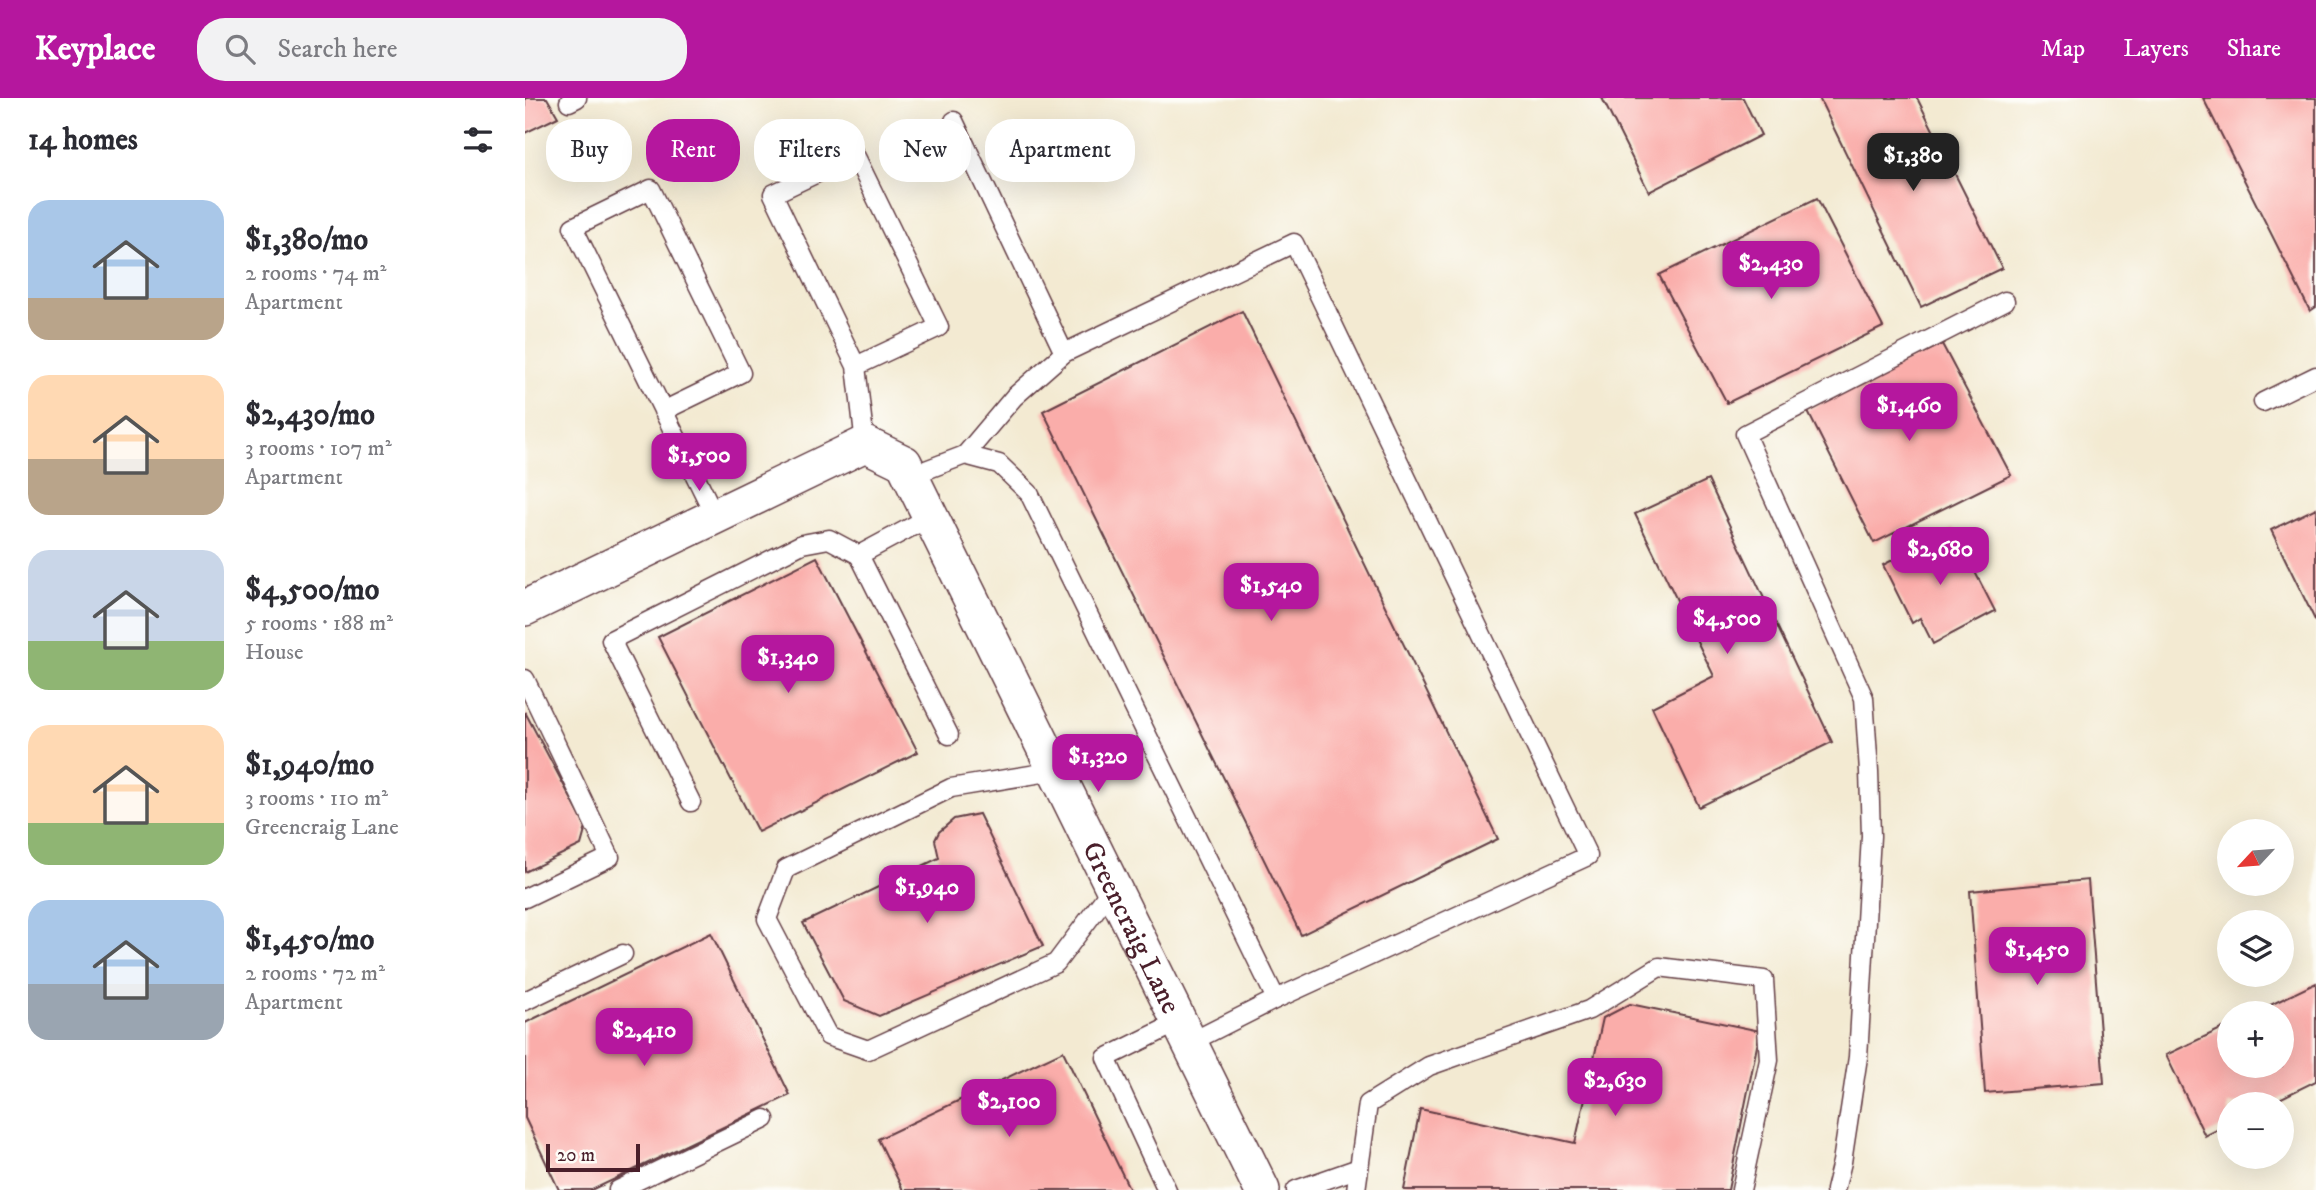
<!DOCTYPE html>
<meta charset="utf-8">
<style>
body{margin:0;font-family:"IM FELL DW Pica",serif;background:#f2f2f3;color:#2b2b33;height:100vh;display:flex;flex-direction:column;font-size:26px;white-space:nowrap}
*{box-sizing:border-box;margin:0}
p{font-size:23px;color:#7c7c81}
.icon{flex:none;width:38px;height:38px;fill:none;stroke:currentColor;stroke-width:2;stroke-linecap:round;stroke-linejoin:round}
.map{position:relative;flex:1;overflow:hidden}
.details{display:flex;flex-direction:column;background:#fff;width:525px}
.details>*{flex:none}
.banner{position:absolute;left:21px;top:21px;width:665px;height:63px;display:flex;gap:14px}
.needle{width:46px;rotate:244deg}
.controls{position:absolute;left:1692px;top:721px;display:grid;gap:14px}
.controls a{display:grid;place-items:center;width:77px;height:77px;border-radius:50%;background:#fff;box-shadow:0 7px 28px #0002;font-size:35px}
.scale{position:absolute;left:21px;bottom:18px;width:94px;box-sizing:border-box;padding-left:7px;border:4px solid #4a1f2b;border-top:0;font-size:19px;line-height:24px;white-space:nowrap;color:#4a1f2b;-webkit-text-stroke:5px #fdfcf7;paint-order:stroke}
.price{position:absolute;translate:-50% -60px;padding:0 16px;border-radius:14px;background:#b5179e;color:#fff;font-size:23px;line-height:46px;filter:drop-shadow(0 2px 4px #0008)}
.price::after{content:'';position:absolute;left:50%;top:42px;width:21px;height:16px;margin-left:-10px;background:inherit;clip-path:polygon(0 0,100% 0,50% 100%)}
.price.selected{background:#222;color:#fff}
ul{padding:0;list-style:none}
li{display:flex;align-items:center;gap:21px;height:175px;padding:0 28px}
li span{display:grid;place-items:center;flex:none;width:196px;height:140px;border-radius:21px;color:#555}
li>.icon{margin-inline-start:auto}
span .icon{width:84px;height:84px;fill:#fffc;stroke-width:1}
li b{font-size:30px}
h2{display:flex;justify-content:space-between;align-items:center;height:84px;padding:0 28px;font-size:30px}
.chip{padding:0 24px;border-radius:28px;background:#fff;box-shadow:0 7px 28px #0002;font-size:24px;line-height:63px}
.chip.selected{background:#b5179e;color:#fff}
header{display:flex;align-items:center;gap:42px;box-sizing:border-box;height:98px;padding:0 35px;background:#b5179e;color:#fff}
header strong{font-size:33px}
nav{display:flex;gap:38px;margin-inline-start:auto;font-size:24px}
.search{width:490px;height:63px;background:#f2f2f3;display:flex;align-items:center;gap:18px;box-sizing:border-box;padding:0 24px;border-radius:28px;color:#7c7c81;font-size:26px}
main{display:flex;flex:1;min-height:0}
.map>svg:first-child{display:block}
.building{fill:#faadaa}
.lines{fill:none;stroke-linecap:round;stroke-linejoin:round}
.service-casing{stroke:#633d44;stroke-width:21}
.minor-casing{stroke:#633d44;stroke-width:38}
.service{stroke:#fff;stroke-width:18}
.minor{stroke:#fff;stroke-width:35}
.labels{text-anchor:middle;stroke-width:7;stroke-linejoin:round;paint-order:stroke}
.street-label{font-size:28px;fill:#4a1f2b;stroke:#fdfcf7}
</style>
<header>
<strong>Keyplace</strong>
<div class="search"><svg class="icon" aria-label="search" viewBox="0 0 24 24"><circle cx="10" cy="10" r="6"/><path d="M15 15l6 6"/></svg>Search here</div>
<nav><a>Map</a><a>Layers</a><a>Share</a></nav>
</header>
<main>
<section class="details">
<h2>14 homes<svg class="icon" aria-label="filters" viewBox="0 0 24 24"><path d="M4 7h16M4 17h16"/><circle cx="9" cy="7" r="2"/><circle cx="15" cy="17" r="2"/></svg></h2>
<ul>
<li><span style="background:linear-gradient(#a9c7e8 70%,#b9a48a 0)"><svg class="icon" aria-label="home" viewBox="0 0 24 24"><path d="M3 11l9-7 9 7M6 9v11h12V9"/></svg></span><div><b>$1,380/mo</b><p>2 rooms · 74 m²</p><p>Apartment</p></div></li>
<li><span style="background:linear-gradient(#ffd9b3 60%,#b9a48a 0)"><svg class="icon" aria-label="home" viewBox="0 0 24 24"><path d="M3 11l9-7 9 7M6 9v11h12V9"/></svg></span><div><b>$2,430/mo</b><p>3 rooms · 107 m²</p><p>Apartment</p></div></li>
<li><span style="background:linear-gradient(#c9d6e8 65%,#8fb573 0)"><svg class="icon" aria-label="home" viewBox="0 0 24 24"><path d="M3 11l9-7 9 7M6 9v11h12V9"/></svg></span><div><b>$4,500/mo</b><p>5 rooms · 188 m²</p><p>House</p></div></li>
<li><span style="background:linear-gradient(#ffd9b3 70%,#8fb573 0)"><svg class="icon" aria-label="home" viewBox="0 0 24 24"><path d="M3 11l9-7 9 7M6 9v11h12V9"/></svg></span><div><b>$1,940/mo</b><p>3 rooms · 110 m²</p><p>Greencraig Lane</p></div></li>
<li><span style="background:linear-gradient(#a9c7e8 60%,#9aa5b1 0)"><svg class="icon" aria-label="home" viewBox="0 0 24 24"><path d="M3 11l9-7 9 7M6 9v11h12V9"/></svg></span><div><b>$1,450/mo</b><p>2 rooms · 72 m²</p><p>Apartment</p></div></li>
</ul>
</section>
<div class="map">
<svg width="1791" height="1092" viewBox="0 0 1791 1092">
<rect width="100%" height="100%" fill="#fdfcf7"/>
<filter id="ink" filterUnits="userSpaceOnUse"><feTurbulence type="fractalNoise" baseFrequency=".0143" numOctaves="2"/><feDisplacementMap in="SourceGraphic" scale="14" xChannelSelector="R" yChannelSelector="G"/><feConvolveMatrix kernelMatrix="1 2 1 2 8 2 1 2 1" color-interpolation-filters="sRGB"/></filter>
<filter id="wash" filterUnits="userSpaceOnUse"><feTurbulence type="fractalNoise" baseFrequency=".00686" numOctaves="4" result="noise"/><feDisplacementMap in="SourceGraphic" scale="28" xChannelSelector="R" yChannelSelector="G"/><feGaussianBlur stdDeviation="1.57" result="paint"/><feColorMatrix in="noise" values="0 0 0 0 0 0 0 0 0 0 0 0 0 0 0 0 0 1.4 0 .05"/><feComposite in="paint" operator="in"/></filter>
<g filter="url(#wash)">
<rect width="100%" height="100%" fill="#f3ead2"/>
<g id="blocks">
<g class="building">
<polygon points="0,0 22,0 33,19 0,35"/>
<polygon points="1077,0 1218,0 1236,37 1124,94"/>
<polygon points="1294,0 1392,0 1477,170 1396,209"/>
<polygon points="1678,0 1791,0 1791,209 1785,213"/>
<polygon points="1292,100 1358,229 1202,305 1134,177"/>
<polygon points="717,213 973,741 776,837 518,313"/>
<polygon points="1417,246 1486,377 1349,445 1282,312"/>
<polygon points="1183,382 1307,644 1174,709 1127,609 1189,578 1110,416"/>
<polygon points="1791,410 1791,524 1746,432"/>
<polygon points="1428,431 1470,513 1408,546 1395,520 1387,525 1358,467"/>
<polygon points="292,459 393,654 233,734 133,539"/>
<polygon points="0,614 61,729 56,747 0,774"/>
<polygon points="454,716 518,848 354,918 319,903 278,825 414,760 410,742 414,734 429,721"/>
<polygon points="1563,782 1579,985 1460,995 1445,793"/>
<polygon points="186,835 265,997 67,1092 34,1092 0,1020 0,925"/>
<polygon points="1791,885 1791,983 1744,1006 1704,1006 1704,1026 1680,1038 1641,957 1704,927 1704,968 1757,968 1757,915 1729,915"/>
<polygon points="1105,906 1235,933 1203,1092 879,1092 895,1011 1050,1045 1078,920"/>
<polygon points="538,953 605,1092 378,1092 353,1041"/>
</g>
</g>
</g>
<g filter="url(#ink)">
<use href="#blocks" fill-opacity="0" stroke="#633d44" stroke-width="2"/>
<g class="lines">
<defs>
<g id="service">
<polyline points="44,4 52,0"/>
<polyline points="429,23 539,255"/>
<polyline points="331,268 414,229 330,57 248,96 331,268 340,346"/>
<polyline points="1738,304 1791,278"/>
<polyline points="138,313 216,275 126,91 48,129 190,418"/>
<polyline points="440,357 489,299 539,255 769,145 1063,758 751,901"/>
<polyline points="385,378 440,357 474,366 504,395 751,901 664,945"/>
<polyline points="405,419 334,457 424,637"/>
<polyline points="0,581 85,759 0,800"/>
<polyline points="530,673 426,690 261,771 242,821 303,938 343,952 531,865 588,789"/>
<polyline points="166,704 86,542 277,446 304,441 334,457"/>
<polyline points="0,903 98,856"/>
<polyline points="93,1092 240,1021"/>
<polyline points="642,1092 581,960 654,924"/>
<polyline points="771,1092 834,1070"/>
<polyline points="831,1092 843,1006 904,968 1064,912 1134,869 1239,882 1244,962 1216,1092"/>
<polyline points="1310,1092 1317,1064 1333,959 1346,738 1344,673 1339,600 1220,336 1480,203"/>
</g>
<g id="minor">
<path id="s1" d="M0 510 340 346 379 365 737 1092"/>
</g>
</defs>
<use href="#service" class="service-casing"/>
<use href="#minor" class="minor-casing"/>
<use href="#service" class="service"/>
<use href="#minor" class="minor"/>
</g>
</g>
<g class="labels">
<g class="street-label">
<text dy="10" stroke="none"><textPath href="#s1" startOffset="938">Greencraig Lane</textPath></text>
</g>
</g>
</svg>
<div class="controls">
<a><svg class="needle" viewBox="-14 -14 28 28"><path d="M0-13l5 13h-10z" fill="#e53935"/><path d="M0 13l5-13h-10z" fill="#7c7c81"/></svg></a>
<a><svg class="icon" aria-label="layers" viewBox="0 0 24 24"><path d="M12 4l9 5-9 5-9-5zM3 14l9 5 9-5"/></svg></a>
<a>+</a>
<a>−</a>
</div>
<div class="scale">20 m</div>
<b class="price selected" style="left:1388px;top:95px">$1,380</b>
<b class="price" style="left:1246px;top:203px">$2,430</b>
<b class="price" style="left:1384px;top:345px">$1,460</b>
<b class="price" style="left:174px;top:395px">$1,500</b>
<b class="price" style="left:1415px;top:489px">$2,680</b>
<b class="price" style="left:746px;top:525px">$1,540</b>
<b class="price" style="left:1202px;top:558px">$4,500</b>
<b class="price" style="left:263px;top:597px">$1,340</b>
<b class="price" style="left:573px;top:696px">$1,320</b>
<b class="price" style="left:402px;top:827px">$1,940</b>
<b class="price" style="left:1512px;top:889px">$1,450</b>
<b class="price" style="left:119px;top:970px">$2,410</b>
<b class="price" style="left:1090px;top:1020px">$2,630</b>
<b class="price" style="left:484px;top:1041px">$2,100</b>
<div class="banner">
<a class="chip">Buy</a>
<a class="chip selected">Rent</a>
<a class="chip">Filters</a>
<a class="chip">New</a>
<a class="chip">Apartment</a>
</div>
</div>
</main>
